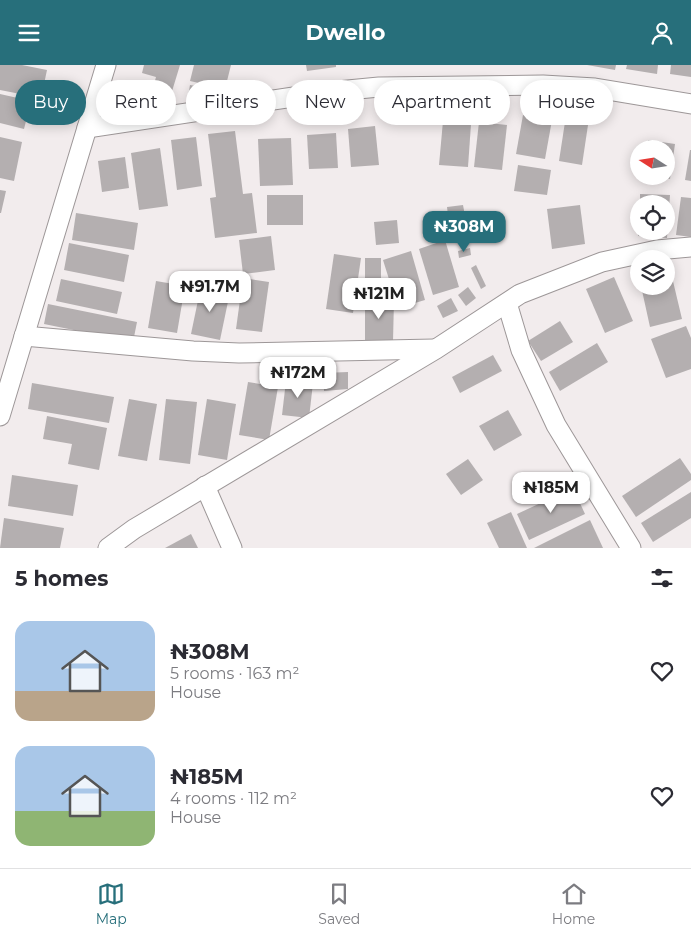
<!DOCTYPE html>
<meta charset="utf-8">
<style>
body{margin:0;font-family:Montserrat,sans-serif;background:#f7f7f7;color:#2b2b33;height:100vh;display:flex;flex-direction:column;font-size:19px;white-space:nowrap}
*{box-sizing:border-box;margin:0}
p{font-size:16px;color:#7c7c81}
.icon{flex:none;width:28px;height:28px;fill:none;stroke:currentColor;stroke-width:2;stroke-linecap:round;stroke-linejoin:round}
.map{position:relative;height:483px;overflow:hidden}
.panel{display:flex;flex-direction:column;background:#fff;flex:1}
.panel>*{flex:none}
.top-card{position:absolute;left:15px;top:15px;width:661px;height:45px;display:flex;gap:10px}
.needle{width:32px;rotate:282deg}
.fabs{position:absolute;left:630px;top:75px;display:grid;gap:10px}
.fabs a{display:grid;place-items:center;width:45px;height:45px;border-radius:50%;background:#fff;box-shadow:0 2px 12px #0003;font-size:25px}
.price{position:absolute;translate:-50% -42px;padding:0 11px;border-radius:10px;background:#fff;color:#222;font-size:16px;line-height:32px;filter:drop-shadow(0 1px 2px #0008)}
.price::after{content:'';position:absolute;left:50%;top:30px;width:15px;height:11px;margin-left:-8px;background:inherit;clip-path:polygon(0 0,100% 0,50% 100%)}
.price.current{background:#276f7b;color:#fff}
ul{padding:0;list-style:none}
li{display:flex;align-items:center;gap:15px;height:125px;padding:0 15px}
li span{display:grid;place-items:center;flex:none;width:140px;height:100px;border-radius:15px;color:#555}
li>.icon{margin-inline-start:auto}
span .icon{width:60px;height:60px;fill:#fffc;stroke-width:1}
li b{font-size:21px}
h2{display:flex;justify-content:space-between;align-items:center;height:60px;padding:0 15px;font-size:21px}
.chip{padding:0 18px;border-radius:22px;background:#fff;box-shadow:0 2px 12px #0003;font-size:18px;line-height:45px}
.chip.current{background:#276f7b;color:#fff}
header{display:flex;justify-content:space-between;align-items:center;height:65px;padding:0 15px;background:#276f7b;color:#fff;font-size:22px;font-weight:700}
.dock{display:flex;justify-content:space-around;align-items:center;height:70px;border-top:1px solid #e1e1e2;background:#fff;font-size:14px;color:#7c7c81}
.dock a{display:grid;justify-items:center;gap:2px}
.dock .current{color:#276f7b}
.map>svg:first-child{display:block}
.building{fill:#b4afb0}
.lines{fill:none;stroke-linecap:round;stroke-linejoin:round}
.street-casing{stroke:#9d9798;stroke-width:21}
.street{stroke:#fff;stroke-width:19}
</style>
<header><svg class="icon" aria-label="menu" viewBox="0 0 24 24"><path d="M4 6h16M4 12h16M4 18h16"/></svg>Dwello<svg class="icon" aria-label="person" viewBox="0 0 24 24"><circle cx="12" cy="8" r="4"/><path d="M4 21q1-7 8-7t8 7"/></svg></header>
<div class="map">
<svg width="691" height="483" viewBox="0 0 691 483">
<rect width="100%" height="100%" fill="#f2eced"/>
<g class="building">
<polygon points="0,0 22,0 47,5 41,33 0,25"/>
<polygon points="144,0 180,0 166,46 148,41 156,12 142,8"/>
<polygon points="194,0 231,0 225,24 190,16"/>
<polygon points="306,0 336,0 336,2 307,6"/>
<polygon points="587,0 616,0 615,5"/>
<polygon points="627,0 658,0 657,9 626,4"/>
<polygon points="671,0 691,0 691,12 670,9"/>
<polygon points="190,20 217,25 214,42 187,37"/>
<polygon points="109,25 123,29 120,41 106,37"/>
<polygon points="0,29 31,36 24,64 0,58"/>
<polygon points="523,50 552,55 545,94 516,89"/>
<polygon points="443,56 471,59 468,102 439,100"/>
<polygon points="479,57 507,60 502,105 474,102"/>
<polygon points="565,57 588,60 582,100 559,96"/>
<polygon points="375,61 379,100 351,102 348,64"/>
<polygon points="235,66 243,129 252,128 257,168 215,173 210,133 216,132 208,69"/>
<polygon points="336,68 338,103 309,104 307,70"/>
<polygon points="0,72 22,77 14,116 0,113"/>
<polygon points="196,72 202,121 177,125 171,75"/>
<polygon points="291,73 293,120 260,121 258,74"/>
<polygon points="648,75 675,79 670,114 656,112 666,111 666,84 647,84"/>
<polygon points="160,83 168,141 139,145 131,88"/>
<polygon points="690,85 691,85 691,116 685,115"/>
<polygon points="125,92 129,123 102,127 98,96"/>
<polygon points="518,100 551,105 547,130 514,126"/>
<polygon points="0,125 6,126 1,148 0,148"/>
<polygon points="640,129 670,130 667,173 638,171 638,166 666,166 666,139 640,139"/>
<rect x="267" y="130" width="36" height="30"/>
<polygon points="681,132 691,133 691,172 676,170"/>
<polygon points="463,140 467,162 450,165 447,142"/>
<polygon points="580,140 585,179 552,184 547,144"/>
<polygon points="76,148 138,158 134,185 72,175"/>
<polygon points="397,155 399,178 376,180 374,157"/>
<polygon points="434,163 436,171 427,174 424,167"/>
<polygon points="271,171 275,205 243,209 239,175"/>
<polygon points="445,175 459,222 433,230 419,184"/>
<polygon points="69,178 129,190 124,217 64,205"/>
<polygon points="470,183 471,190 459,193 458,186"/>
<polygon points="411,186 425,235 398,243 383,195"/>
<polygon points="334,189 361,193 353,248 326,244"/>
<rect x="365" y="193" width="16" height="35"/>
<polygon points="476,200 486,221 481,224 471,203"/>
<polygon points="614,212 633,256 605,268 586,224"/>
<polygon points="672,212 682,254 650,262 641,221 666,221 666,213"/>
<polygon points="243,213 269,217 262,267 236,264"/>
<polygon points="61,214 122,227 117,249 56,236"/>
<polygon points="156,216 185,221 177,268 148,263"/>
<polygon points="201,221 230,227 220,275 191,269"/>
<polygon points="468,222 476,233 466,241 458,230"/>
<polygon points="451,233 458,246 443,253 437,241"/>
<polygon points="365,235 394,235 393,276 365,276"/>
<polygon points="48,239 137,257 133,277 44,259"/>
<polygon points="560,256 573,277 541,296 528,276"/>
<polygon points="686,261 691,273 691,304 666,313 651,274"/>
<polygon points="597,278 608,297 560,326 549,307"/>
<polygon points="493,290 502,306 460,328 452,312"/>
<polygon points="348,307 348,324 324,326 323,308"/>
<polygon points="286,316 313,318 309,353 282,350"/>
<polygon points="248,317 278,322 269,375 239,370"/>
<polygon points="32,318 114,332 109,358 28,344"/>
<polygon points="129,334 157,339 147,396 118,391"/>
<polygon points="166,334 197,337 190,399 159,395"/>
<polygon points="207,334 236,339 227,395 198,390"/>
<polygon points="508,345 522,370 494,386 479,361"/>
<polygon points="47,351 107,363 99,405 68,399 72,379 43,374"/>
<polygon points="680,393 691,409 691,415 636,452 622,431"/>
<polygon points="468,394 483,415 461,430 446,409"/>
<polygon points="12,410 78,420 73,451 8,441"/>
<polygon points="573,423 585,449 529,475 517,449"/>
<polygon points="691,427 691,453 653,477 641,458"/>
<polygon points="511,447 527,483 499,483 487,458"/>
<polygon points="4,453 64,463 60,483 0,483"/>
<polygon points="590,455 603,483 534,483"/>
<polygon points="191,469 198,483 165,483"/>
</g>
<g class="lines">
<defs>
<g id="street">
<polyline points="87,63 327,27 379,22 543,20 595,23 691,39"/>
<polyline points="507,238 521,285 556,360 631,483"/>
<polyline points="24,271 193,286 239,288 434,284"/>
<polyline points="0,351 106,0"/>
<polyline points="205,421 232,483"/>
<polyline points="108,483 134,464 436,284 520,229 602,197 657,185 691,182"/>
</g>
</defs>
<use href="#street" class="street-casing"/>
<use href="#street" class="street"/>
</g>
</svg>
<div class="fabs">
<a><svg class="needle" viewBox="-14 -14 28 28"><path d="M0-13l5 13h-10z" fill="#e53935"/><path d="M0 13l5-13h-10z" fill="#7c7c81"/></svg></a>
<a><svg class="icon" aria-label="locate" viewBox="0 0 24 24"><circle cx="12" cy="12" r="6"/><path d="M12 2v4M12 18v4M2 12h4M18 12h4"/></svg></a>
<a><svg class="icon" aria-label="layers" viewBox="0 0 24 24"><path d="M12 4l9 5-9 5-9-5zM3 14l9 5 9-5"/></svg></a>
</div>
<b class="price current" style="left:464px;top:188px">₦308M</b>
<b class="price" style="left:210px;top:248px">₦91.7M</b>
<b class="price" style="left:379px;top:255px">₦121M</b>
<b class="price" style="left:298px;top:334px">₦172M</b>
<b class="price" style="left:551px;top:449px">₦185M</b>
<div class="top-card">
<a class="chip current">Buy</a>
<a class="chip">Rent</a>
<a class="chip">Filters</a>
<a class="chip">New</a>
<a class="chip">Apartment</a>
<a class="chip">House</a>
</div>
</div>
<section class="panel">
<h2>5 homes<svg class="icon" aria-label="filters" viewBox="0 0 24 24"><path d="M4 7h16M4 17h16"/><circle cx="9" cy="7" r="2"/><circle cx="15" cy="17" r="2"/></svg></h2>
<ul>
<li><span style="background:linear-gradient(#a9c7e8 70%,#b9a48a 0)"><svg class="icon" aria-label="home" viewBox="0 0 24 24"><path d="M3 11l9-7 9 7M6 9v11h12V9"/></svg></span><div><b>₦308M</b><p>5 rooms · 163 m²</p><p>House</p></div><svg class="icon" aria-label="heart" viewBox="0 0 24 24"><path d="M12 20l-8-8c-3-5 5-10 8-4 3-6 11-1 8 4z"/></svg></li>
<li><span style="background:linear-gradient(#a9c7e8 65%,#8fb573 0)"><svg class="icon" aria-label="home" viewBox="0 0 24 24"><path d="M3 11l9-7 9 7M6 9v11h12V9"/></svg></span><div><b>₦185M</b><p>4 rooms · 112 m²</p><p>House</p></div><svg class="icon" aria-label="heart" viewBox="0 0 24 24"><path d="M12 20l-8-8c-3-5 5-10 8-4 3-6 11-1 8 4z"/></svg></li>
</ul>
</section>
<nav class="dock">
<a class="current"><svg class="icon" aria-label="map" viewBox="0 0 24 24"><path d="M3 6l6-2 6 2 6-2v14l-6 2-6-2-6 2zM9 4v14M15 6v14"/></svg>Map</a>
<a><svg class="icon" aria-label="saved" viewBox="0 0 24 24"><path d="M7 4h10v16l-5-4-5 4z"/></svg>Saved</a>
<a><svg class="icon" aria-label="home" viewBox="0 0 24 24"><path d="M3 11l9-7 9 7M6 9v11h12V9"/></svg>Home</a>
</nav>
